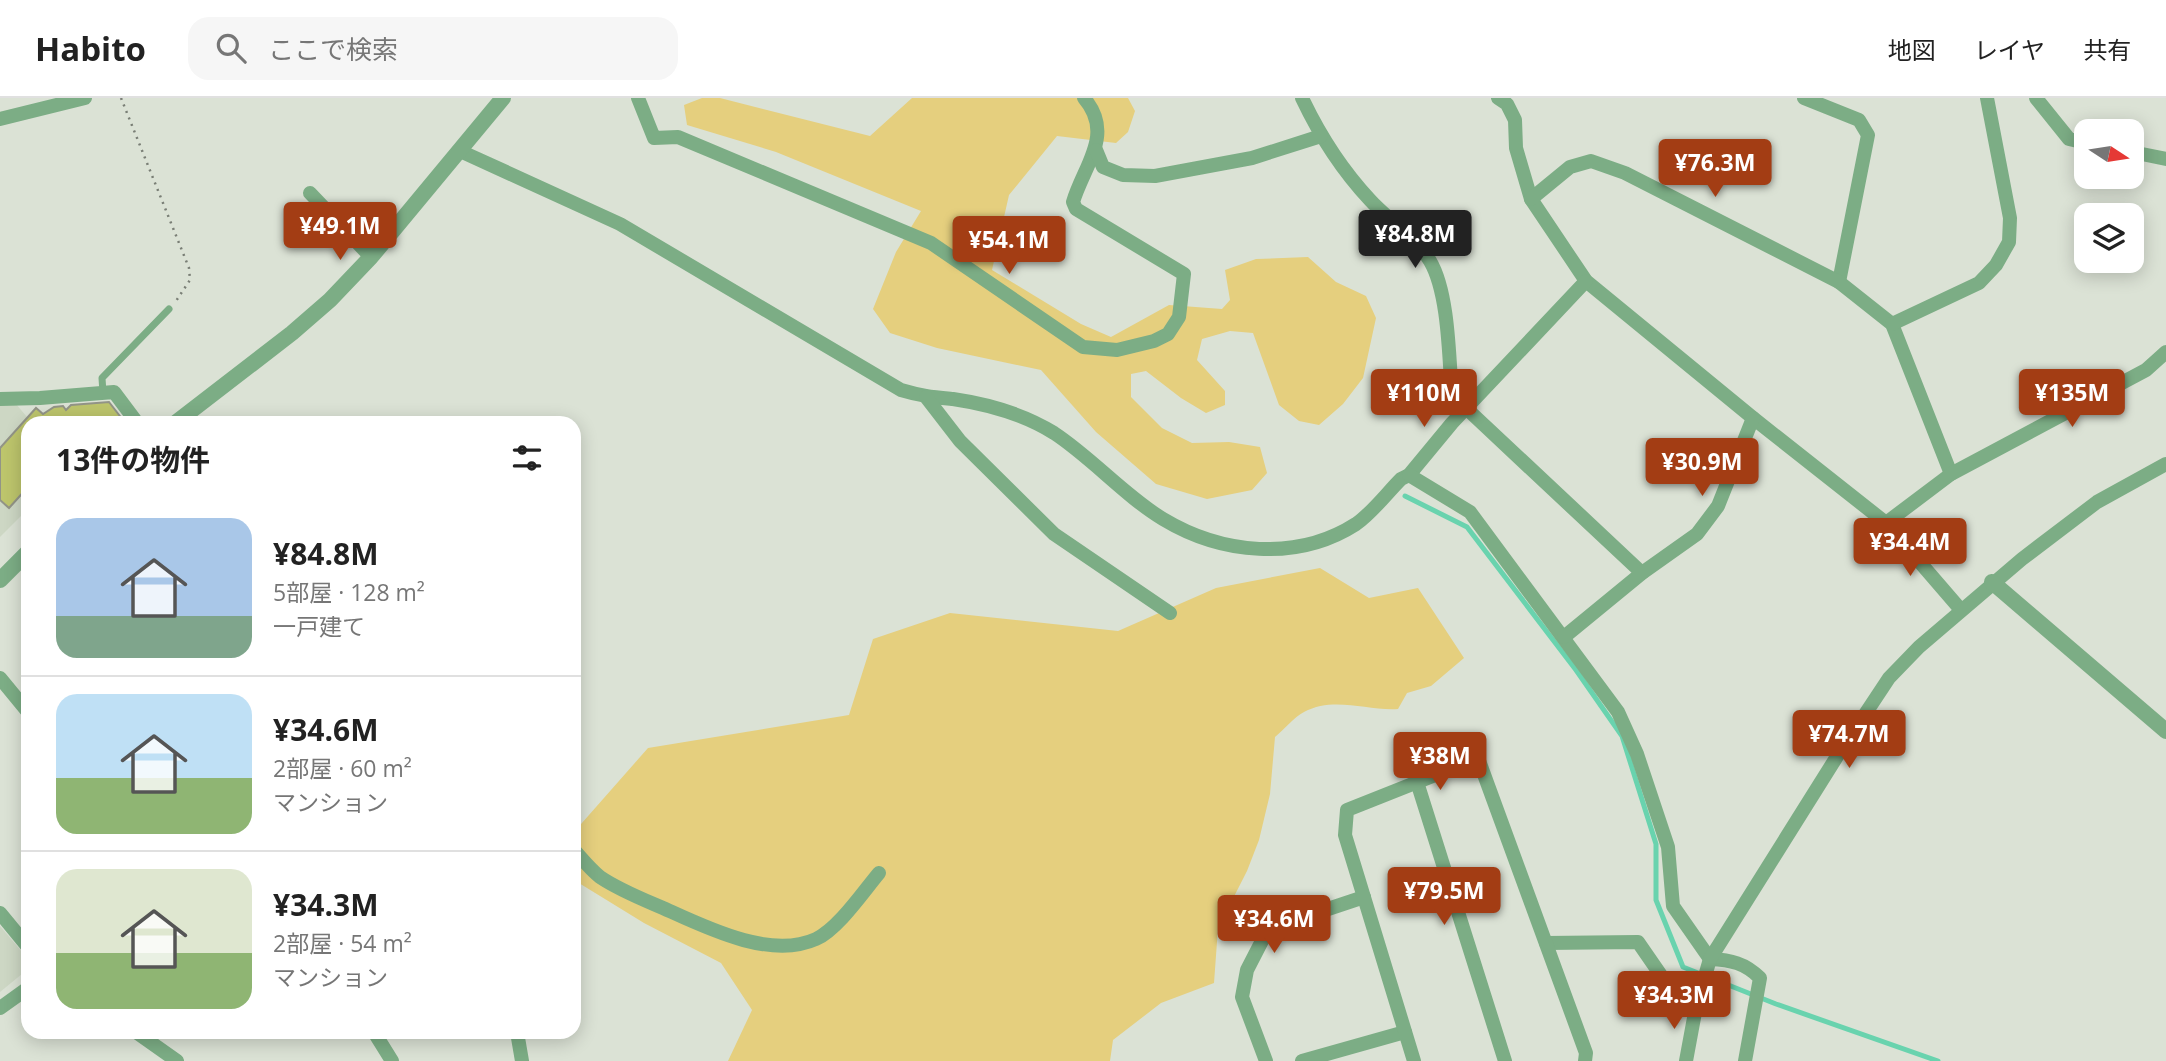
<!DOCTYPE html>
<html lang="ja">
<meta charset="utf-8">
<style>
body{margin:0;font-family:"Open Sans","Noto Sans JP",sans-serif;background:#f6f6f6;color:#222;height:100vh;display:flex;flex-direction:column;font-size:26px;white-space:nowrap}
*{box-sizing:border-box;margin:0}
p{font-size:23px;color:#767676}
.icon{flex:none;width:38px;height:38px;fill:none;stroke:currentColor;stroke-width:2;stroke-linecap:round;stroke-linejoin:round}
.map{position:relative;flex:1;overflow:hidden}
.drawer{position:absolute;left:21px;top:318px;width:560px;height:623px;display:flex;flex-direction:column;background:#fff;border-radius:21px;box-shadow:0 4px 18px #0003}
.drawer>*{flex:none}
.needle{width:46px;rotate:102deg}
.tools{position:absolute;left:2074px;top:21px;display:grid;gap:14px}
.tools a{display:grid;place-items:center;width:70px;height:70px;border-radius:14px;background:#fff;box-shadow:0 4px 18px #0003;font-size:35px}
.price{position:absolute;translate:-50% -60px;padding:0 16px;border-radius:7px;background:#a33d14;color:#fff;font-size:23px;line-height:46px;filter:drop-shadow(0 2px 4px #0008)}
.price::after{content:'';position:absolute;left:50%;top:42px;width:21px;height:16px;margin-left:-10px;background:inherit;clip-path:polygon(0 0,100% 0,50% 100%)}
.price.active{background:#222;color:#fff}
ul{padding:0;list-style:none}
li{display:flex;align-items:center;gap:21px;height:175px;padding:0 35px}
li+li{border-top:2px solid #e0e0e0}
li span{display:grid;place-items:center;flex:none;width:196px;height:140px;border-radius:21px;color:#555}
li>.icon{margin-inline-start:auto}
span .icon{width:84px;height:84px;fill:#fffc;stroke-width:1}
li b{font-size:30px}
h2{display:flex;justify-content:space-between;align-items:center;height:84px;padding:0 35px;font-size:30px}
header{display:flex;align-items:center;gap:42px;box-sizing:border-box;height:98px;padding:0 35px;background:#fff;border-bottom:2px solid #e0e0e0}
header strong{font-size:33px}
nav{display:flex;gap:38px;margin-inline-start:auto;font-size:24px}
.search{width:490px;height:63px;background:#f6f6f6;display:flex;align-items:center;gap:18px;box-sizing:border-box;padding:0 24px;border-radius:21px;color:#767676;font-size:26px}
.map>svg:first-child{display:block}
.built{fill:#cdd7c4}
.green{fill:#e5cf7e}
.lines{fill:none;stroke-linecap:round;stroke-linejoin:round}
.stream{stroke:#69d3ae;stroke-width:5}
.building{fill:#bdc56c;stroke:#929487;stroke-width:2}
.path{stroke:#797e75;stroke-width:2.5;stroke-dasharray:2 5;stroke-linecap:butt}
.service{stroke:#7cad85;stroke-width:7}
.minor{stroke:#7cad85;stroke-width:14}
.tertiary{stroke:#7cad85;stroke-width:16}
</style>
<header>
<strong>Habito</strong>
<div class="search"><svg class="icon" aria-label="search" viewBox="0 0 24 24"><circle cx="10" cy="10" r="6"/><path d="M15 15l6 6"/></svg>ここで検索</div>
<nav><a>地図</a><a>レイヤ</a><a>共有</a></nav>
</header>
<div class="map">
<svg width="2166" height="963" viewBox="0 0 2166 963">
<rect width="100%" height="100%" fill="#dbe2d5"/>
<g class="built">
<polygon points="16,306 32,325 28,326 28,411 0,439 0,307"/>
<polygon points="0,828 28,861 28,871 0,894"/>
</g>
<g class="green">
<polygon points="702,0 720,0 870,38 912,0 1128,0 1135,13 1128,34 1116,45 1057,38 1009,97 992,172 1081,226 1111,239 1169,207 1222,211 1230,202 1225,172 1256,161 1308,159 1336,184 1366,198 1376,220 1363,280 1343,306 1319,327 1299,323 1279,307 1253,235 1230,233 1202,241 1197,262 1225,293 1225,307 1206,315 1181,300 1146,273 1131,276 1131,299 1162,330 1192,345 1229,344 1260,349 1267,375 1252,392 1207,401 1156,386 1096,334 1041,272 937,250 890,235 873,211 896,154 921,113 776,54 687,27 684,7"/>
<path d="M1320 470 1369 500 1418 490 1464 560 1431 588 1407 595 1398 611C1367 613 1334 598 1304 614 1294 619 1284 632 1275 639L1270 696 1259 742 1247 773 1218 830 1214 885 1161 905 1113 942 1110 963H728L752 912 721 865 644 825 574 782V734L648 650 849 617 873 541 950 515 1118 533 1216 490Z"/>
</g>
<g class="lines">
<polyline class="stream" points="1405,398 1467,429 1576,572 1622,638 1656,746 1656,802 1683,869 1776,906 1938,963"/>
</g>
<polygon class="building" points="109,304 126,326 28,326 28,389 9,410 0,402 0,350 36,310 43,316 54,309 63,308 66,312 71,307"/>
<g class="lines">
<polyline class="path" points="121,0 189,170 190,182 176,203"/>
<polyline class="service" points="103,295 102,280 169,211"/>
<g class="minor">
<path d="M638 0 654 40 678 39 931 145 1083 249 1117 252 1154 243 1168 236 1179 219 1184 176 1076 111 1073 104C1084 67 1115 36 1084 0"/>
<path d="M1302 0C1320 38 1341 71 1370 102 1388 122 1416 139 1430 163 1449 195 1449 261 1452 299L1467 311 1642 475"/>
<polyline points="1498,0 1507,6 1515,22 1516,50 1531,101 1586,183 1753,320 1886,425 1961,512"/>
<polyline points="1804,0 1859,22 1868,37 1839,184"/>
<polyline points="2036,0 2069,41 2086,45"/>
<polyline points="0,21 85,0"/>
<polyline points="1096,52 1103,69 1123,77 1155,78 1252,60 1321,38"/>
<path d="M460 53 620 126 901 292C921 298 933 299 953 301 987 306 1025 317 1054 335 1092 360 1125 398 1163 421 1221 456 1297 464 1356 426 1372 415 1387 395 1401 381L1409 377 1452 325 1586 183"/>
<polyline points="2132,54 2166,61"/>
<polyline points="310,95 371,159"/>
<polyline points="1531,101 1570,69 1591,63 1625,75 1839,184 1892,226 1951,376"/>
<polyline points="1892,226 1979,185 1996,167 2009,144 2010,120 1987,0"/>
<polyline points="926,299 960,343 1054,436 1170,515"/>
<polyline points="0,301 40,300 114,294 138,326"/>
<polyline points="1409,377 1470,414 1618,614 1637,656 1668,749 1673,808 1710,861"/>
<polyline points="1886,425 1951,376 2146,272 2166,254"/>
<polyline points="1564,539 1642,475 1697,436 1718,408 1753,320"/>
<polyline points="0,580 28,614"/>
<polyline points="1417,684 1505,963"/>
<path d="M574 752C582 761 591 772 600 779 619 792 642 801 663 810 705 829 770 862 816 841 838 831 863 794 879 775"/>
<polyline points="0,815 28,849"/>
<polyline points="1546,845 1638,844 1676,899 1696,909"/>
<path d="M1710 861C1731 862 1745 865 1760 880L1745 963"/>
<polyline points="0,910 28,890"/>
<polyline points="136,934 177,963"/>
<polyline points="374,934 392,963"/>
<polyline points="517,934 522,963"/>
<polyline points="1266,963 1242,899 1247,872 1265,837 1283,826 1364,799"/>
<polyline points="1302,963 1405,934"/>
<polyline points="1414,963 1345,737 1347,712 1478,660 1586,955 1585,963"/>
<polyline points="1686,963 1696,909 1710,861 1836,660 1889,580 1919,549 2022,461 2097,404 2166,366"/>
</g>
<g class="tertiary">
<polyline points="174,326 292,235 330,202 371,159 503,0"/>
<polyline points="0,482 28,454"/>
<polyline points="1992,484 2166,633"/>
</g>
</g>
</svg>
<div class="tools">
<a><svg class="needle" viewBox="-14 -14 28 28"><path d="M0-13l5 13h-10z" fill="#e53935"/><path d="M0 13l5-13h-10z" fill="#767676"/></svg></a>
<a><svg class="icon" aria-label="layers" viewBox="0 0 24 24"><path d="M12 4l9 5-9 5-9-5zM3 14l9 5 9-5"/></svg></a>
</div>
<b class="price" style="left:1715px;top:101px">¥76.3M</b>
<b class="price" style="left:340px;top:164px">¥49.1M</b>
<b class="price active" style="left:1415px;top:172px">¥84.8M</b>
<b class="price" style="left:1009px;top:178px">¥54.1M</b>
<b class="price" style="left:1424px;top:331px">¥110M</b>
<b class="price" style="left:2072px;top:331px">¥135M</b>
<b class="price" style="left:1702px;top:400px">¥30.9M</b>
<b class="price" style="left:1910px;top:480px">¥34.4M</b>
<b class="price" style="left:1849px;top:672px">¥74.7M</b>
<b class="price" style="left:1440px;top:694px">¥38M</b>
<b class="price" style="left:1444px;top:829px">¥79.5M</b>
<b class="price" style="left:1274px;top:857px">¥34.6M</b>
<b class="price" style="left:1674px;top:933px">¥34.3M</b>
<section class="drawer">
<h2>13件の物件<svg class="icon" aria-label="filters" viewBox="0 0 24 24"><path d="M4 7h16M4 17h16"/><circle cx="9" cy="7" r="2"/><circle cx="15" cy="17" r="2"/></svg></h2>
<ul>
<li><span style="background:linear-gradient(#a9c7e8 70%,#7fa58c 0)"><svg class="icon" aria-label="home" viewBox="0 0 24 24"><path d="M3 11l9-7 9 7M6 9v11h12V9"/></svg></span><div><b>¥84.8M</b><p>5部屋 · 128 m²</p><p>一戸建て</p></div></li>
<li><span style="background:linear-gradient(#bfe0f5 60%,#8fb573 0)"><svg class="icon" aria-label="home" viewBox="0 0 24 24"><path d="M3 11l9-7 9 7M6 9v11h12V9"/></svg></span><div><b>¥34.6M</b><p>2部屋 · 60 m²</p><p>マンション</p></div></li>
<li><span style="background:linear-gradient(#dfe7d0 60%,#8fb573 0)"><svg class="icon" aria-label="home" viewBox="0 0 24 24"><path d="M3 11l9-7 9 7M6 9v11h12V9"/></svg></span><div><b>¥34.3M</b><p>2部屋 · 54 m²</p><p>マンション</p></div></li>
</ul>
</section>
</div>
